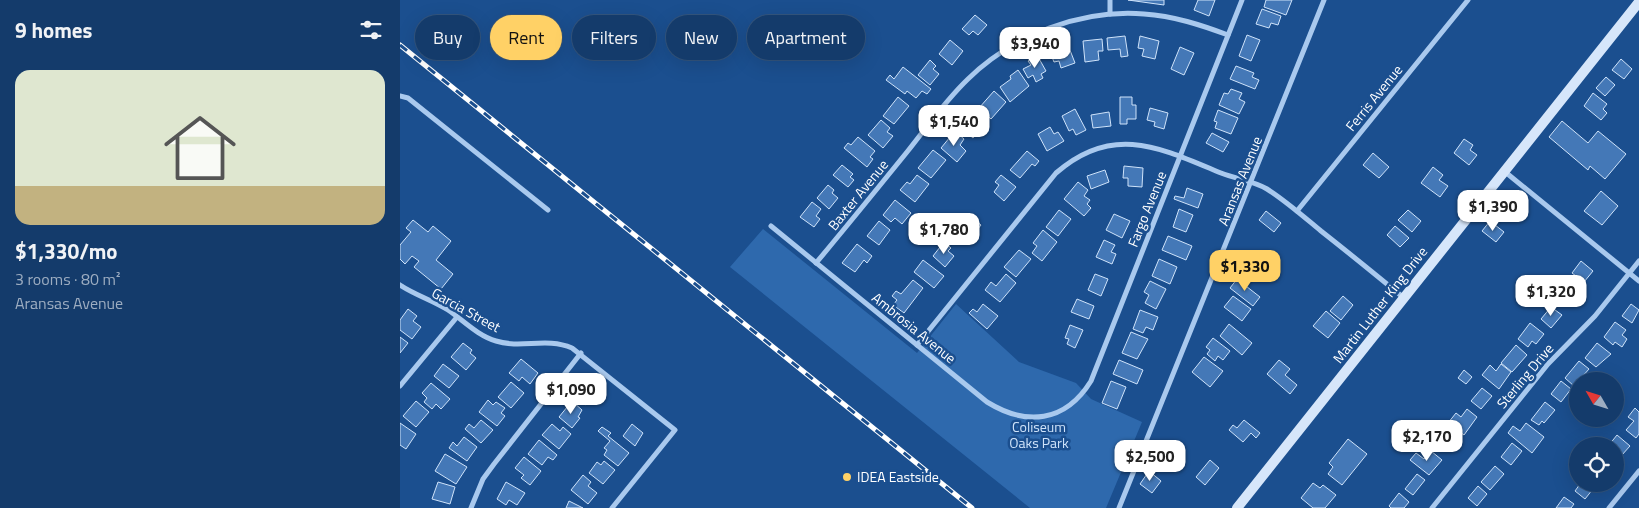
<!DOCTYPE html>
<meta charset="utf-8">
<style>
body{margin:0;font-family:"Titillium Web",sans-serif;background:#214673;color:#f1f3f6;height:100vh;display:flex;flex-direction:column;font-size:19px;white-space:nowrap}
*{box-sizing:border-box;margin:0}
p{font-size:16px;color:#9dadc1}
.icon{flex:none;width:28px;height:28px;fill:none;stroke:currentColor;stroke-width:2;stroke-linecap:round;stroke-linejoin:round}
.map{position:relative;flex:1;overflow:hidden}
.side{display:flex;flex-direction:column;background:#143b6b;width:400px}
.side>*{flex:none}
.top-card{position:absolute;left:15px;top:15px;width:475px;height:45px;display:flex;gap:10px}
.needle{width:32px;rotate:309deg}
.tools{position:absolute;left:1169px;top:372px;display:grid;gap:10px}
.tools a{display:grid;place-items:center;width:55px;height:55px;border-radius:50%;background:#143b6b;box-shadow:0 5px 20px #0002,0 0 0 1px #33557e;font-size:25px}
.price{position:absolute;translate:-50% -42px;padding:0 11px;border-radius:10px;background:#fff;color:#222;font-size:16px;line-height:32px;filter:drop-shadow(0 1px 2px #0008)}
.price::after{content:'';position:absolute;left:50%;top:30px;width:15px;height:11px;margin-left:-8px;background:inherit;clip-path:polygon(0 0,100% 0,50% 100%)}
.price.active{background:#ffd166;color:#111}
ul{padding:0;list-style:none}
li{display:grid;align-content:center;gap:10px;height:265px;padding:0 15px}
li+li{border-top:1px solid #33557e}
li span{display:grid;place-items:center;height:155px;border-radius:15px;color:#555}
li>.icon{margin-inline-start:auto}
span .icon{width:90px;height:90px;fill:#fffc;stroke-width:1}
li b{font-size:21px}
h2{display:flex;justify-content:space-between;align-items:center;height:60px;padding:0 15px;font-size:21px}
.pill{padding:0 18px;border-radius:22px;background:#143b6b;box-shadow:0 5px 20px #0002,0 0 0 1px #33557e;font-size:18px;line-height:45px}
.pill.active{background:#ffd166;color:#111}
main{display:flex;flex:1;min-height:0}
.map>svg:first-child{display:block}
.green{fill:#2e69ad}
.building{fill:#4478b7;stroke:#cfe3fa}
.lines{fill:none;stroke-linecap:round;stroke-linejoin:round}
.street{stroke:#a9c9ee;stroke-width:5}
.secondary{stroke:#d6e6fa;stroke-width:10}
.rail-casing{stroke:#fff;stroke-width:5}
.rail{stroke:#1b4f8f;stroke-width:3;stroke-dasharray:9;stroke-linecap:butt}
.poi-dot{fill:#ffd166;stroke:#1b4f8f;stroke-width:2}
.labels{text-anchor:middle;stroke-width:5;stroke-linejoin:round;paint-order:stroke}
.street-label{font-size:14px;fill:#fff;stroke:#1b4f8f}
.park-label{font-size:14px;fill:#cfe3fa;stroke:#1b4f8f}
.poi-label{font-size:14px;fill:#fff;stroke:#1b4f8f;text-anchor:start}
</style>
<main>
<section class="side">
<h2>9 homes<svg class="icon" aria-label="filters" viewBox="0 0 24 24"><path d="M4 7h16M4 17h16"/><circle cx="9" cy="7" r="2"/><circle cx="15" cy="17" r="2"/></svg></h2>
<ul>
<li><span style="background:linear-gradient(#dfe7d0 75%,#c2b280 0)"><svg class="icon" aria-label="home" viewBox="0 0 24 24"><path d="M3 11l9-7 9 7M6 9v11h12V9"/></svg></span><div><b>$1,330/mo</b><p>3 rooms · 80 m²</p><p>Aransas Avenue</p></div></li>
</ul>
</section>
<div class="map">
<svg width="1239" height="508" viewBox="0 0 1239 508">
<rect width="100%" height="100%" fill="#1b4f8f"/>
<polygon class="green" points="363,229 517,353 556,304 619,362 676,383 691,399 742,422 706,508 630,508 330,267"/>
<g class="building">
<polygon points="728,0 764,0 764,5"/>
<polygon points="798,0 815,0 809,16 794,10"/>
<polygon points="866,0 892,0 886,15 864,7"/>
<polygon points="862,9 881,16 878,25 871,23 869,28 856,24"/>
<polygon points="575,15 587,25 578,35 573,31 569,35 562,29"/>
<polygon points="847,35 860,40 851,61 839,56"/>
<polygon points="725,36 728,56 721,57 720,49 708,50 707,38"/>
<polygon points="740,36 759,41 755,59 742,56 744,49 738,48"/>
<polygon points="702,39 703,51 698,51 699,60 685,62 683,41"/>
<polygon points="550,40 563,51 552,65 539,54"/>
<polygon points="668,45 675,63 661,68 659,61 654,62 650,52"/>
<polygon points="780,47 794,53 784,75 771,69"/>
<polygon points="637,55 646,71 641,74 643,78 636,82 633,75 628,78 623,69 631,65 628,61"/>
<polygon points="1221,59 1232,69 1224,79 1212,70"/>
<polygon points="530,60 536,66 533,69 539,74 530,85 518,75"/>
<polygon points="836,66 854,73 852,77 859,80 855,89 830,79"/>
<polygon points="503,67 531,89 527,94 522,91 516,98 507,91 505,94 486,80 490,75 494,79"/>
<polygon points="618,70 629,86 610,102 600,87 611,79 610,76"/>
<polygon points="1206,77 1215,85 1205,96 1196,88"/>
<polygon points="831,89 842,93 839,99 845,102 839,114 819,105 824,93 828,94"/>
<polygon points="594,91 606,102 591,119 579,108"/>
<polygon points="1193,93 1207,104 1203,109 1207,113 1201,120 1184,106"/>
<polygon points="498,97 509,106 494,124 483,116"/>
<polygon points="720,97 732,97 732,105 736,105 736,119 727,119 727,124 720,124"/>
<polygon points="750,108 768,113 764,129 754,126 755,122 747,120"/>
<polygon points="675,109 686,130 676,135 673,129 669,131 662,116"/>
<polygon points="818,110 838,118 831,134 815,128 817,122 814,121"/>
<polygon points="709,112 711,126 693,128 691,115"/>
<polygon points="569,115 583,126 573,138 555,123 561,116 565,120"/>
<polygon points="481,120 490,128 487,132 493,136 483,148 468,135"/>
<polygon points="1162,121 1188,143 1198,131 1226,154 1205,179 1190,166 1188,170 1149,137"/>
<polygon points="650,127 654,134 658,132 664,141 647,151 638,134"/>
<polygon points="555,131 564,139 560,145 566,151 557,162 541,148"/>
<polygon points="812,133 829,142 823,152 806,143"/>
<polygon points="458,137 475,151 470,157 473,159 467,167 444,148 448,143 451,145"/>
<polygon points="1064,139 1073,145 1070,150 1077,155 1069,165 1054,153"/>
<polygon points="533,150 546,160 531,178 518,168"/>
<polygon points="627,151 639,161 635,166 632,164 620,178 610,170"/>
<polygon points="973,153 989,167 979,178 963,165"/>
<polygon points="442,165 453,174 450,177 454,180 448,187 433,175"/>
<polygon points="724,166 743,168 742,187 728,186 728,178 723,178"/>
<polygon points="1033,167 1043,175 1039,180 1048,186 1040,197 1021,183"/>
<polygon points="705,170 709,182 691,189 687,176"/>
<polygon points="517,175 529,184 515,202 500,190 507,182 510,184"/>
<polygon points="601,175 616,187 604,201 594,192 599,185 595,182"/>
<polygon points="678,182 688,190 684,196 690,200 687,204 691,208 684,216 664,199"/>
<polygon points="428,185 434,190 432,193 438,198 429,209 417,198"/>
<polygon points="787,188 803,194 798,208 774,199 775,196 784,198"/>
<polygon points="1201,191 1218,206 1202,225 1184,211"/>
<polygon points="495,200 511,213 502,224 495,218 491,222 483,215"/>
<polygon points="412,202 421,209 416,216 420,219 414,227 400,217"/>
<polygon points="779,209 793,215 786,232 773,227"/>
<polygon points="659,210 671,219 658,236 646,227"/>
<polygon points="1008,210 1021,221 1012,232 998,220"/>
<polygon points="866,211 881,223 874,232 859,220"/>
<polygon points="714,214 730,221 722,238 706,230"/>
<polygon points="568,215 581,225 569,240 557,230"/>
<polygon points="13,220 28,232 33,226 51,241 36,260 53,274 41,289 14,267 19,261 12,256 5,264 0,259 0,245 11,232 6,228"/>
<polygon points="479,221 490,230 479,245 467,236"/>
<polygon points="1090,221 1104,232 1096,242 1082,231"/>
<polygon points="995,226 1009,238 1000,247 987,235"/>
<polygon points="643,230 657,242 642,261 632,253 637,246 633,243"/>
<polygon points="768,236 792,246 786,260 762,250"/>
<polygon points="704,240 715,245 711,252 716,254 712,264 696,257"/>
<polygon points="544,242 551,248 548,251 554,256 545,267 533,256"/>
<polygon points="457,244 472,256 467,263 464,260 455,272 442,263"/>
<polygon points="619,250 631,259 616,277 604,267"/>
<polygon points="851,252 869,266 860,277 842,264"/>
<polygon points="759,259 777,267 770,284 752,276"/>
<polygon points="523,260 544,276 534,288 514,272"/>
<polygon points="1181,261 1193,271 1184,282 1172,273"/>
<polygon points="606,274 616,283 600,302 585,290 591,282 596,286"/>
<polygon points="695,274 708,279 701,296 688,290"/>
<polygon points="837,279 860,297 853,306 830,288"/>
<polygon points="513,280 523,288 504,313 493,305 497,300 492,296 496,291 501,294"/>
<polygon points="750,281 766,289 756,309 745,303 749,295 744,292"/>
<polygon points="1167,284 1177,293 1170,303 1164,299 1162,302 1156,298"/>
<polygon points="833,296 851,309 842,321 824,307"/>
<polygon points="943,296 953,305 941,320 930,311"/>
<polygon points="677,299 694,306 689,319 671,312"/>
<polygon points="583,304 598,316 587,329 569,313 573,309 577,312"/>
<polygon points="1231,304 1239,310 1232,323 1222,316"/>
<polygon points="1151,307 1162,315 1151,328 1141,319"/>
<polygon points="8,309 17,316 13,321 21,327 12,339 0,330 0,320"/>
<polygon points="740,310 758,317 753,330 746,327 743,333 733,329"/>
<polygon points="926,311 940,323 928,338 913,326"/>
<polygon points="1215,322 1226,330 1222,335 1227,339 1222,347 1215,342 1213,345 1204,337"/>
<polygon points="1130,323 1144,334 1136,344 1132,341 1128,347 1118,339"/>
<polygon points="829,324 852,343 842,355 820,336"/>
<polygon points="670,325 683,330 675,348 667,344 669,339 665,338"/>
<polygon points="731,332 748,339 737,359 722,353"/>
<polygon points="0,337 8,343 0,353"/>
<polygon points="813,338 830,351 823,360 818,356 815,361 807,354 810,350 806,347"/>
<polygon points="63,343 72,350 70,353 76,358 66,370 51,357"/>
<polygon points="1197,343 1211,354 1196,367 1185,358"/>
<polygon points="1116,345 1127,355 1112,372 1101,363"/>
<polygon points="804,357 823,371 810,387 792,372"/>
<polygon points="121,359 138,373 130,384 122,377 119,381 109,373"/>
<polygon points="719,360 743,370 737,384 713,374"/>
<polygon points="879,360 890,369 885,375 897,385 890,394 867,374"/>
<polygon points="1179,361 1189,369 1174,386 1165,378"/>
<polygon points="43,364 59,376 49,388 34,376"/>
<polygon points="1101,364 1111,372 1099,389 1082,375 1090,365 1096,371"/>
<polygon points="1064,370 1072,377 1066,384 1058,378"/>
<polygon points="185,381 203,395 198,401 193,397 186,405 174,395"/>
<polygon points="711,381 726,387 717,409 702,403"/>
<polygon points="1161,381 1171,389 1161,402 1151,394"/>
<polygon points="111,382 124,393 111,408 98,397"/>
<polygon points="31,383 50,399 41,409 36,404 32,409 24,402 27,398 22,393"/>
<polygon points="1082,388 1092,396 1081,409 1071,401"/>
<polygon points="88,400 93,405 96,402 105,408 101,413 105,416 97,426 79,412"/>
<polygon points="16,401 29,412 16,427 3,416"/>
<polygon points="172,401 182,410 178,417 180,418 172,428 159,417"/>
<polygon points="1145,402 1155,410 1144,423 1142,421 1139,425 1131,420"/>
<polygon points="1235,408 1239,412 1239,434 1236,438 1226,430 1234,421 1228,417"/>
<polygon points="1067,409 1077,417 1064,435 1048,423 1056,413 1061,417"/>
<polygon points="81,420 93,430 81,443 65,429 69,424 74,428"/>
<polygon points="844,420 860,433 856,438 851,433 843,442 829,430 833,425 837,428"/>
<polygon points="0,423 16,434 6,449 0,445"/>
<polygon points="1126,423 1144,437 1132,453 1108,433 1113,426 1120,431"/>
<polygon points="152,424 160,431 163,427 171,434 159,449 142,435"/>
<polygon points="232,424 243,433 235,446 223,436"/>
<polygon points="202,427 211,433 208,436 229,453 218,466 204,455 207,450 204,448 210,441 198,431"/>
<polygon points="1050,430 1059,437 1048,451 1041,445 1037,448 1033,444 1042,433 1045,437"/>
<polygon points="1217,435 1230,446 1221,456 1217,453 1215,456 1215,446 1209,445"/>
<polygon points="64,437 77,447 67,461 49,448 53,442 57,446"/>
<polygon points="948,439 967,454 942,485 928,474 933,467 929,463"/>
<polygon points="139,440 157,455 153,460 148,457 142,465 128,454"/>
<polygon points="1112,443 1122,451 1111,465 1101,457"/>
<polygon points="1031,451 1042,460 1029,475 1010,460 1016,453 1024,459"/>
<polygon points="45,454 67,467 56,484 35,471"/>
<polygon points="124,457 141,471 130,485 121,478 124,475 115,468"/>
<polygon points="810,460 819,468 805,485 796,477"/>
<polygon points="204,461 215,470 203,484 189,473 197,462 201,465"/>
<polygon points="1095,466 1104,474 1090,490 1081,482"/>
<polygon points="749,471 761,481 752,493 740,484"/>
<polygon points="1017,474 1025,480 1013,495 1005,489"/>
<polygon points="183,475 191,482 188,486 197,493 188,504 171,490"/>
<polygon points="38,482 55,487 50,504 32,499"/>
<polygon points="106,482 125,493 117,505 109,500 106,505 97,499"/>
<polygon points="913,483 920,488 923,485 936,495 925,508 913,508 901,498"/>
<polygon points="1180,484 1197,484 1185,499 1175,491"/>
<polygon points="1078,486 1087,494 1077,506 1068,498"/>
<polygon points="999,493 1009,502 1004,508 991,508 989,506"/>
<polygon points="1164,497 1174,504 1171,508 1156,508"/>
<polygon points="169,501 183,508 166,508"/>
</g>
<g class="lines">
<g class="street">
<polyline points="710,0 710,14"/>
<polyline points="0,96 8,98 148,210"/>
<polyline points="1104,171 1239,281"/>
<polyline points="897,211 1068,0"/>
<path d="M371 226 587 402C626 426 665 423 691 381L842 0"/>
<path d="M416 263C447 226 477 189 507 152 527 127 545 101 568 79 613 35 681 9 744 14 774 16 801 25 828 35"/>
<path d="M0 285C15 295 32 300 48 310 63 320 78 336 96 341 122 349 146 337 172 348L275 430 212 508"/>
<path d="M517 345 656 173C713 123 761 148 821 173 836 179 854 181 867 189 886 201 904 217 921 231 949 253 976 275 1004 298"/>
<polyline points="0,386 57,317"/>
<polyline points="71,508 83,479 94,464 181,353"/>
<polyline points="719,508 924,0"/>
<polyline points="1032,508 1148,364 1195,316 1239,261"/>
<polyline points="1209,508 1239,471"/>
</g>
<polyline class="secondary" points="837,508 1239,2"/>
<defs>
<polyline id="rail" points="0,45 572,508"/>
</defs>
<use href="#rail" class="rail-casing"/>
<use href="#rail" class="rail"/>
</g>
<circle class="poi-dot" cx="447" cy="477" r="5"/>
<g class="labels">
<g class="street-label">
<text transform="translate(974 98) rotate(-51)" y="5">Ferris Avenue</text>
<text transform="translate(840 181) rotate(-68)" y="5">Aransas Avenue</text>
<text transform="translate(458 195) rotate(-51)" y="5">Baxter Avenue</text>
<text transform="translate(747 209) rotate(-68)" y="5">Fargo Avenue</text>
<text transform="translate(980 305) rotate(-52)" y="5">Martin Luther King Drive</text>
<text transform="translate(66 310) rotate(29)" y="5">Garcia Street</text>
<text transform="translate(514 328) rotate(39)" y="5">Ambrosia Avenue</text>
<text transform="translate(1125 376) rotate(-50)" y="5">Sterling Drive</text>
</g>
<g class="park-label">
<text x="639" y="432">Coliseum<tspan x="639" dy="16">Oaks Park</tspan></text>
</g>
<g class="poi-label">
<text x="457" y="482">IDEA Eastside</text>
</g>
</g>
</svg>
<div class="tools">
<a><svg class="needle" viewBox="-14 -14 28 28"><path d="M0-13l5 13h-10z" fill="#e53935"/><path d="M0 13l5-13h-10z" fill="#9dadc1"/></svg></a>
<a><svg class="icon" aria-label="locate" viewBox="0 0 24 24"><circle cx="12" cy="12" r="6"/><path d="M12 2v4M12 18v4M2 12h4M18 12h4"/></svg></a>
</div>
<b class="price" style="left:635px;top:69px">$3,940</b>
<b class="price" style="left:554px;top:147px">$1,540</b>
<b class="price" style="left:1093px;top:232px">$1,390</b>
<b class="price" style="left:544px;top:255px">$1,780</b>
<b class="price active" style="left:845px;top:292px">$1,330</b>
<b class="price" style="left:1151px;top:317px">$1,320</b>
<b class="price" style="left:171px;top:415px">$1,090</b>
<b class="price" style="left:1027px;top:462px">$2,170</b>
<b class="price" style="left:750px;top:482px">$2,500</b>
<div class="top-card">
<a class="pill">Buy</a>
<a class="pill active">Rent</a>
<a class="pill">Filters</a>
<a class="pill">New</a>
<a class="pill">Apartment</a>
</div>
</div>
</main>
